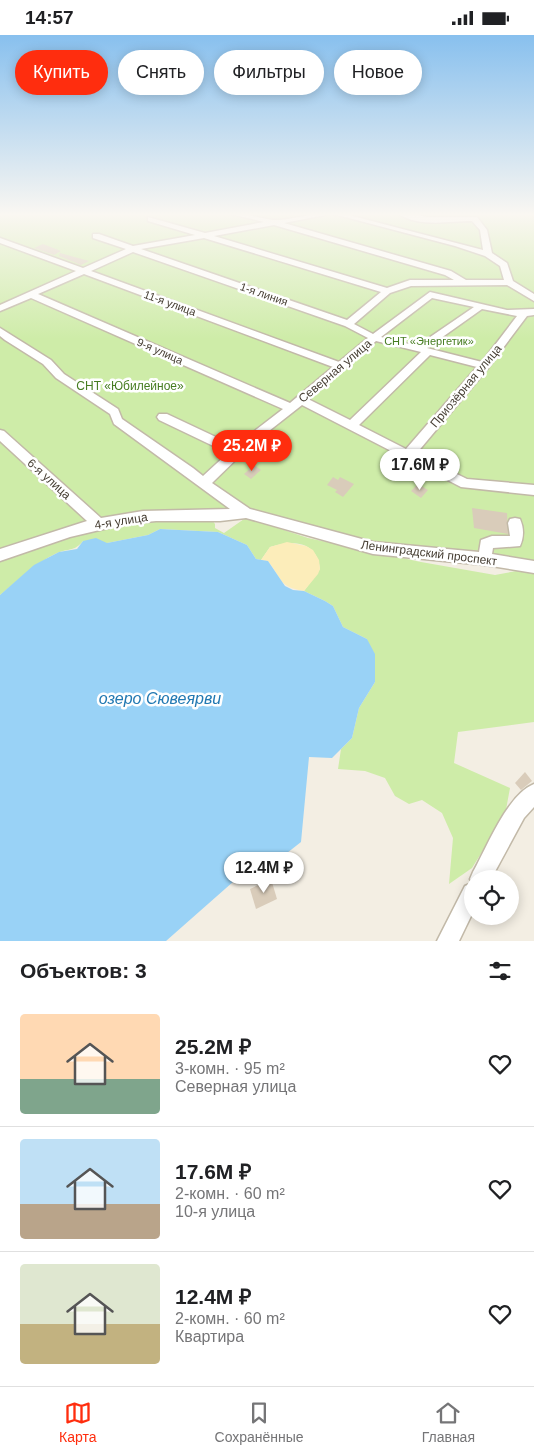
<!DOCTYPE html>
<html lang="ru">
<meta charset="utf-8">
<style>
body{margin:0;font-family:Helvetica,sans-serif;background:#f6f6f6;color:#202124;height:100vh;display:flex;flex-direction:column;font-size:19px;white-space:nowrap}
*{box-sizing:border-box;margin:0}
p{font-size:16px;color:#757577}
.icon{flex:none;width:28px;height:28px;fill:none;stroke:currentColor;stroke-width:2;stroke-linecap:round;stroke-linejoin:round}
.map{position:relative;height:906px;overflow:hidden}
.side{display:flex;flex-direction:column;background:#fff;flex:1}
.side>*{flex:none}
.hud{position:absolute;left:15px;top:15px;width:505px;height:45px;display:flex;gap:10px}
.buttons{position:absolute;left:464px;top:835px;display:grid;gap:10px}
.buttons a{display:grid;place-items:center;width:55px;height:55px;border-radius:50%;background:#fff;box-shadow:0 2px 12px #0003;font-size:25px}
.price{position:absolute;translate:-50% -42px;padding:0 11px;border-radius:18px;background:#fff;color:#222;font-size:16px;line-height:32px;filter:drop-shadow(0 1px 2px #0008)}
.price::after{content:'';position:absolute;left:50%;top:30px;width:15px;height:11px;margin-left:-8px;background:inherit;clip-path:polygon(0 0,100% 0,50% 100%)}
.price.selected{background:#ff2d0e;color:#fff}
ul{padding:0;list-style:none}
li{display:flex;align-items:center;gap:15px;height:125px;padding:0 20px}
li+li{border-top:1px solid #e0e0e0}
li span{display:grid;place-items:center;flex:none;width:140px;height:100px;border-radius:5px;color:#555}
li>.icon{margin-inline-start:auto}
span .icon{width:60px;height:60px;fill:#fffc;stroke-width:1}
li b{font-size:21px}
h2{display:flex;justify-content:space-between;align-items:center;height:60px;padding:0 20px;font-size:21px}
.tag{padding:0 18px;border-radius:22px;background:#fff;box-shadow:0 2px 12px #0003;font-size:18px;line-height:45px}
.tag.selected{background:#ff2d0e;color:#fff}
.status{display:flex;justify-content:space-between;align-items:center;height:35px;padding:0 25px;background:#fff;direction:ltr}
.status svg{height:14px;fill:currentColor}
.tab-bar{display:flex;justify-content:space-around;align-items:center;height:70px;border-top:1px solid #e0e0e0;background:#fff;font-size:14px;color:#757577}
.tab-bar a{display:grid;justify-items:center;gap:2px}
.tab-bar .selected{color:#ff2d0e}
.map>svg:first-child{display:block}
.green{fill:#ceeca8}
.sand{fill:#fcedba}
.water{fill:#99d2f6}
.building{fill:#d9ccba}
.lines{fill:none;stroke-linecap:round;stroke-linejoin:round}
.minor-casing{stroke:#c2b9a8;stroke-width:3}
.minor{fill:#fff;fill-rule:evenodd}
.labels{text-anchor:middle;stroke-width:5;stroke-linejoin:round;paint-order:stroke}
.far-street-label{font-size:11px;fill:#463e33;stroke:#fff}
.far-park-label{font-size:11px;fill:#467c21;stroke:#fff}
.street-label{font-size:12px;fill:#463e33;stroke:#fff}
.park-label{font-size:12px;fill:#467c21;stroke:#fff}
.near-water-label{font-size:16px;font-style:italic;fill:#2279b2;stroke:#fff}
</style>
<div class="status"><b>14:57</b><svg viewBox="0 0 49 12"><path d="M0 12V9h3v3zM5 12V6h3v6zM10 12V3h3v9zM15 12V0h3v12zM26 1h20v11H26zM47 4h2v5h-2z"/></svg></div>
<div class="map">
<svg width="534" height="906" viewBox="0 0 534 906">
<rect width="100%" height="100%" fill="#f3eee3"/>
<path class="green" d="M0 178H534V532L297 494 246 478 212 485 215 489V493L224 498 244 484 248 483 308 503 421 527 495 540 522 535 534 537V687L458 697 454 728 510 753 505 780 472 833 449 849 453 803 442 778 422 765 409 769 395 761 385 743 365 736 338 734 341 714 352 703 359 673 375 647 367 604 343 592 333 571 325 566 304 556 320 534C317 505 292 505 270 512L261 525 256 524 247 510 218 497 160 494 148 500 107 508 83 506C74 517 69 513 57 518 34 529 19 545 0 560Z"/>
<path class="sand" d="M287 507 306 511 313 515 319 525 320 534 318 539 304 556C279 552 283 545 268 526L261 525 270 512Z"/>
<polygon class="water" points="160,494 218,497 247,510 256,524 268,526 285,551 293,555 304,556 325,566 333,571 343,592 367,604 375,619 375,647 359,673 352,703 332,723 309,722 301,807 273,829 242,839 166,906 0,906 0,560 34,530 59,517 77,514 83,506 96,503 107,508 148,500"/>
<g class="building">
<polygon points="43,209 61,216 54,220 34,213"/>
<polygon points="60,218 89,226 81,230 59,221"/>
<polygon points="254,430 261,435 251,444 244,439"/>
<polygon points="333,442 338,445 340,442 354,449 343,462 335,457 337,455 327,450"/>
<polygon points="418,449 428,455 421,463 411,456"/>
<polygon points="472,473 507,478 508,499 474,493"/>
<polygon points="525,737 532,746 521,755 515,748"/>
<polygon points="271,844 277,864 256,874 250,854"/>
</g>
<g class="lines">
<defs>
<g id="minor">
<path d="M230 178C245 178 258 183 273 185 288 186 311 178 328 178L325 180 284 188 451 236 466 245H504L500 231 485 221 455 211 330 178H341L483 215 480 195 472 186C450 186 417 193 398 178H407L427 182H477L487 195 492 218 507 228 513 246 534 259V266L507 250 411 251 390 258 354 289 373 299 430 257 507 275 534 274V280L527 281 488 333 416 419 467 444 534 450V460L461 452 302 370 251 410 212 448 250 474 373 507 479 517 481 505 492 501H510L508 488 510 484 515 483 520 484C524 493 524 502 520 511L493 513 492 519 534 526V538L485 530 373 519 246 483 220 486H156L125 489 70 502 0 526V514L87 486 0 406V395L4 396 101 483 143 476 230 474 114 389 110 379 56 343 43 329 5 305 0 301V293L51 325 64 339 118 374 122 384 193 433 203 441 228 418 159 385 157 382 159 379H167L235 411 283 374 31 263 0 276V270L76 236 0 208V203L83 233 126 214 93 203V199H99L133 211 195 200 148 186V182L205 198 264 187 231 179ZM274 190 445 240 454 245H410L387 253 214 201ZM204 203 381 257 347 285 141 214ZM133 217 345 291 368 303 339 327 91 236ZM84 239 333 332 290 368 38 259ZM432 263 474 272 417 311 381 302ZM482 274 517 281 482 327 427 313ZM376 306 421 317 350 385 308 364ZM430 320 477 332 406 414 359 390Z"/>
<path d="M534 749V772L524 783 491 844H472V879L459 906H437L465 851 472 848 470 844 473 837C487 812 507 760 534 749Z"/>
</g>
</defs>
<use href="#minor" class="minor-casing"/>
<use href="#minor" class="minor"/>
</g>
<linearGradient id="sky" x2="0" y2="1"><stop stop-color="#88c0ee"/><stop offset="0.59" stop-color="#faf7f2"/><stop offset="1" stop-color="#faf7f2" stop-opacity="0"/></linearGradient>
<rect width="534" height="304" fill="url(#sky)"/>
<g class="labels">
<g class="far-street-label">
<text transform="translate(264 259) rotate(19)" y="4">1-я линия</text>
<text transform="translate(170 268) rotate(20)" y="4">11-я улица</text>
<text transform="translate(160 316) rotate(24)" y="4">9-я улица</text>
</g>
<g class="far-park-label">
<text x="429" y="310">СНТ «Энергетик»</text>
</g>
<g class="street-label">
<text transform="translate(335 336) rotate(-40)" y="4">Северная улица</text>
<text transform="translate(466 351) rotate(-50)" y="4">Приозёрная улица</text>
<text transform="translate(49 444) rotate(42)" y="4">6-я улица</text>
<text transform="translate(121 486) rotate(-9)" y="4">4-я улица</text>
<text transform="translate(429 518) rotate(7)" y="4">Ленинградский проспект</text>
</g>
<g class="park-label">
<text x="130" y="355">СНТ «Юбилейное»</text>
</g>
<g class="near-water-label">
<text x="160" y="669">озеро Сювеярви</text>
</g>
</g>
</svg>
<div class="buttons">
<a><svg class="icon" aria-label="locate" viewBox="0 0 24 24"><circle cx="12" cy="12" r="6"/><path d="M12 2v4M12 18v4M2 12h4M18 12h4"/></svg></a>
</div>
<b class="price selected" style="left:252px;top:437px">25.2M ₽</b>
<b class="price" style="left:420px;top:456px">17.6M ₽</b>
<b class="price" style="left:264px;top:859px">12.4M ₽</b>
<div class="hud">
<a class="tag selected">Купить</a>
<a class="tag">Снять</a>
<a class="tag">Фильтры</a>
<a class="tag">Новое</a>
</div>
</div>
<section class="side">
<h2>Объектов: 3<svg class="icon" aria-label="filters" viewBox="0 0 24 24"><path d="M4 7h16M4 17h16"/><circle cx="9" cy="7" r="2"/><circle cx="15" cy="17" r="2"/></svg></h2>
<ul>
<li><span style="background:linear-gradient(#ffd9b3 65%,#7fa58c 0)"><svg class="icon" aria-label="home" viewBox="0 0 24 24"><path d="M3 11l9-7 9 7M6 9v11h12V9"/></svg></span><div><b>25.2M ₽</b><p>3-комн. · 95 m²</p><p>Северная улица</p></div><svg class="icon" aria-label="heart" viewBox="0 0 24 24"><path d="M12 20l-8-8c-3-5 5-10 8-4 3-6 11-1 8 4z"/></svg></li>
<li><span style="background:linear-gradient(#bfe0f5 65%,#b9a48a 0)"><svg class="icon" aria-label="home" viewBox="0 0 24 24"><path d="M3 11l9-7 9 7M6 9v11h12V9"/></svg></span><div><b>17.6M ₽</b><p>2-комн. · 60 m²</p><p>10-я улица</p></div><svg class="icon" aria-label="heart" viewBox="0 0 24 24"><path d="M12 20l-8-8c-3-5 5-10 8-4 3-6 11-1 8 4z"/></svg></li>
<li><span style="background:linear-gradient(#dfe7d0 60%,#c2b280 0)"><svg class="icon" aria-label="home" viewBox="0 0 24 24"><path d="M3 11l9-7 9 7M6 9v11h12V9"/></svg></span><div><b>12.4M ₽</b><p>2-комн. · 60 m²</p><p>Квартира</p></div><svg class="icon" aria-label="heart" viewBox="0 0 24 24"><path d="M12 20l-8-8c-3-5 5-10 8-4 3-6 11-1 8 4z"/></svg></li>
</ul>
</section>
<nav class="tab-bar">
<a class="selected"><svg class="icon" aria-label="map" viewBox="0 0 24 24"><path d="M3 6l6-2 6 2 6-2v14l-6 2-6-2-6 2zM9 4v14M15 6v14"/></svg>Карта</a>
<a><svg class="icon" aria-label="saved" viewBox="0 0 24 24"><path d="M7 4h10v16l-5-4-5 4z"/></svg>Сохранённые</a>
<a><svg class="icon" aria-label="home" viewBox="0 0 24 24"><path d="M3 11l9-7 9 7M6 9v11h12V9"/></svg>Главная</a>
</nav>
